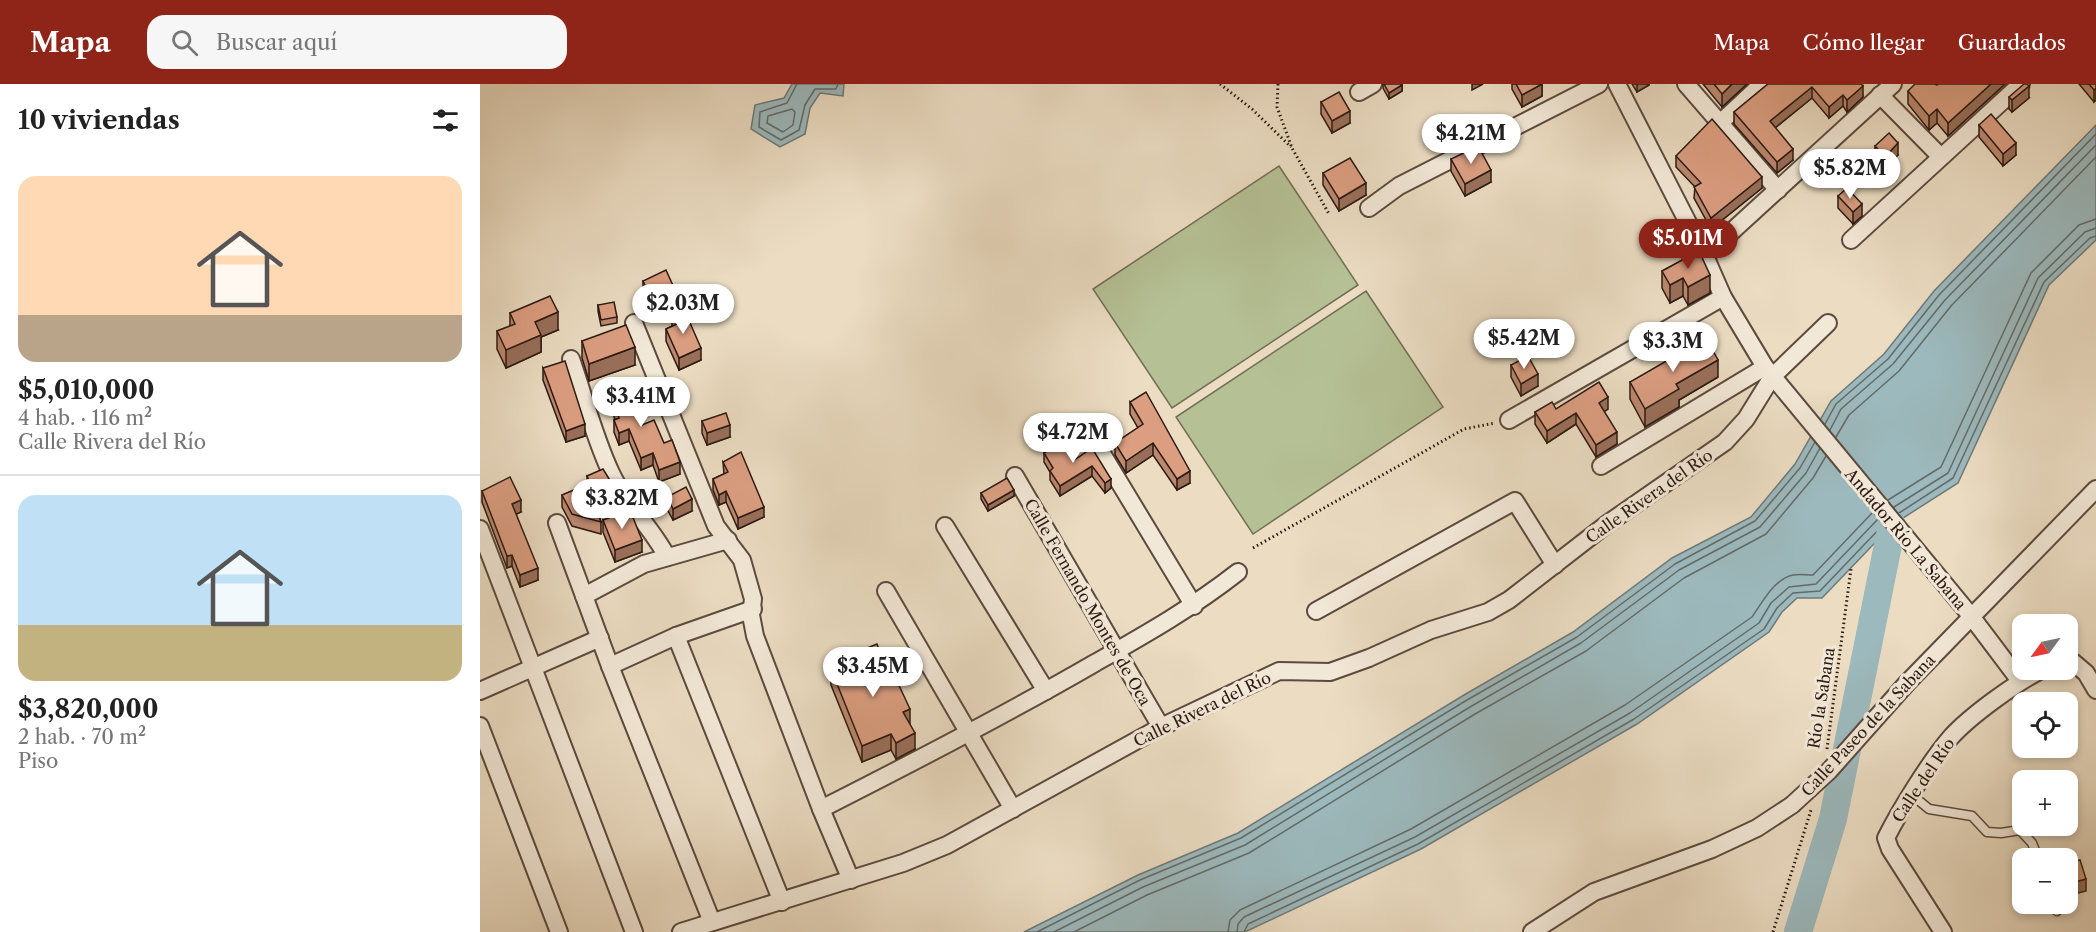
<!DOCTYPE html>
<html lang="es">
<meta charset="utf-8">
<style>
body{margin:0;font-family:"Libre Caslon Text",serif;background:#f6f6f6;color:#222;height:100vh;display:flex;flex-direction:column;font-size:22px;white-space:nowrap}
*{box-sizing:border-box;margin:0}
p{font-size:20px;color:#767676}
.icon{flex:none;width:33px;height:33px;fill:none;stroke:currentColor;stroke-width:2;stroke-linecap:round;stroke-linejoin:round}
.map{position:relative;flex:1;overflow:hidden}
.panel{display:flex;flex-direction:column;background:#fff;width:480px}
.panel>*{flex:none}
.needle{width:39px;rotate:237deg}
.tools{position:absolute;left:1532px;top:530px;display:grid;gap:12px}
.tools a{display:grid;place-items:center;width:66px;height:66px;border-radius:12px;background:#fff;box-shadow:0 3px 9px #0003;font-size:30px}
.price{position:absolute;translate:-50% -51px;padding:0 14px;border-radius:21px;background:#fff;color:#222;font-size:20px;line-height:39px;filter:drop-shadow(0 2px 3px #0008)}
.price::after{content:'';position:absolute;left:50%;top:36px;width:18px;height:14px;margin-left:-9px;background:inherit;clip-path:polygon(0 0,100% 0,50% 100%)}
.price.current{background:#8f2418;color:#fff}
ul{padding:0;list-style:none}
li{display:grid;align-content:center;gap:12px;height:318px;padding:0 18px}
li+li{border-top:2px solid #e0e0e0}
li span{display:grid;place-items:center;height:186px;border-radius:18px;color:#555}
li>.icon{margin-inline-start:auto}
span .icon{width:108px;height:108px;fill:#fffc;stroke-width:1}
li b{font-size:26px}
h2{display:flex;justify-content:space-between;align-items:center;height:72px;padding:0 18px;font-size:26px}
header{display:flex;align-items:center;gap:36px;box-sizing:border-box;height:84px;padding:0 30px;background:#8f2418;color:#fff}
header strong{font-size:28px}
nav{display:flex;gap:33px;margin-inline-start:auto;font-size:21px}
.search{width:420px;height:54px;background:#f6f6f6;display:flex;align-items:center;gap:15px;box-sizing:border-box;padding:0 21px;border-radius:18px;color:#767676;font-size:22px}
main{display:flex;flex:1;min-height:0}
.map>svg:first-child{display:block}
.green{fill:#b5c195;stroke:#706e54;stroke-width:1.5}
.water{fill:#9cb9bd;stroke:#6f7979;stroke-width:1.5}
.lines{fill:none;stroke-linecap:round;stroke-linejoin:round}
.shore{stroke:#646a68;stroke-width:1.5}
.river{stroke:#9cb9bd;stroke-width:28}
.lane-casing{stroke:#5c4a3e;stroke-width:11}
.street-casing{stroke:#5c4a3e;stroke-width:20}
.path{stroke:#2c1a12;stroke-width:3;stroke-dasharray:1.5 3;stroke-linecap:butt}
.lane{stroke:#f2e8d7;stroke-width:8}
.street{stroke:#f2e8d7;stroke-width:16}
.street-bridge-casing{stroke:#5c4a3e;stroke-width:20;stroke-linecap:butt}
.street-bridge{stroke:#f2e8d7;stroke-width:16}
.wall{fill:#bc886f;stroke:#2c1a12;stroke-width:1.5}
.shaded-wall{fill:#996f5a;stroke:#2c1a12;stroke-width:1.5}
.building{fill:#db9e81;stroke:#2c1a12;stroke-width:1.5}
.labels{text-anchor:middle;stroke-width:6;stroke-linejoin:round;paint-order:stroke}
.street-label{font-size:16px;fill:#2c1a12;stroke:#f2e8d7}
</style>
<header>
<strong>Mapa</strong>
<div class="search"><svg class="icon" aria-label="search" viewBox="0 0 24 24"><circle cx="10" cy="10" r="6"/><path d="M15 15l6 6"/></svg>Buscar aquí</div>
<nav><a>Mapa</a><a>Cómo llegar</a><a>Guardados</a></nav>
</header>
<main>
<section class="panel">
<h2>10 viviendas<svg class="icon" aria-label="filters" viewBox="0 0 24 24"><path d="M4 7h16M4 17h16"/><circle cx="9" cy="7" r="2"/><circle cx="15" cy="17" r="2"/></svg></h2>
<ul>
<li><span style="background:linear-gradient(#ffd9b3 75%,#b9a48a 0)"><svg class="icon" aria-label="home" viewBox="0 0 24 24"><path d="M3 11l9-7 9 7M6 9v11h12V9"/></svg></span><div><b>$5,010,000</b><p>4 hab. · 116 m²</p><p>Calle Rivera del Río</p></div></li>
<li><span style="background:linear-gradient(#bfe0f5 70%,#c2b280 0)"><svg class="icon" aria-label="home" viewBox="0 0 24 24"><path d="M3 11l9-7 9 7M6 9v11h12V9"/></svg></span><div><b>$3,820,000</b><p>2 hab. · 70 m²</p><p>Piso</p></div></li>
</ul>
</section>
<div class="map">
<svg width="1616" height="848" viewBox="0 0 1616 848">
<rect width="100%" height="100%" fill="#ebdcc2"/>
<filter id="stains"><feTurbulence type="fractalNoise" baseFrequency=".00333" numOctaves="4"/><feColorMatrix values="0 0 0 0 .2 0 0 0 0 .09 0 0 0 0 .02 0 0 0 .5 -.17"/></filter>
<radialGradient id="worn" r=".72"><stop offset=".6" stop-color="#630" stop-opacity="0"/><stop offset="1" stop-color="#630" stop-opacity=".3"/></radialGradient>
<g class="green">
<polygon points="799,82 878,201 692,324 613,205"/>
<polygon points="886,207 963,323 773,450 696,333"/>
</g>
<g class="water">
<polygon points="312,0 364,0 363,12 340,9 330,24 325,50 300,63 271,45 275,21 304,14"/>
<polygon points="1616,41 1616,156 1569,201 1478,399 1412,441 1342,514 1317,514 1302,528 1289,548 1157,640 941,765 765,848 544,848 658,791 758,749 984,611 1093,548 1192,474 1271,433 1315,380 1351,317 1404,270 1454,207"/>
</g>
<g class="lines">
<g class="shore">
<polyline points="317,0 307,19 280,28 279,43 301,56 319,46 325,21 335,5 356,5 358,0"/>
<polygon points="312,25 315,28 313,41 303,48 287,39 288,32"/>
<polyline points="1345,340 1356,320 1408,275 1459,211 1616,50"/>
<polyline points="1350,346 1361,325 1413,280 1465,216 1616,61"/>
<polyline points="1356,353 1369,331 1419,287 1471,222 1616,73"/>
<polyline points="1408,416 1461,383 1551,189 1599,141 1616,135"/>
<polyline points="1414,423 1468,389 1558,194 1605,148 1616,144"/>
<polyline points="1419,429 1473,394 1564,198 1610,154 1616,152"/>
<polyline points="557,848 660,796 761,754 987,616 1097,553 1195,480 1275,437 1320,384 1335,358"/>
<polyline points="574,848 663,803 765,761 990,623 1101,559 1199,486 1280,443 1326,389 1340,364"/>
<polyline points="594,848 667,811 769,769 995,630 1106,567 1204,494 1286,450 1333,394 1346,372"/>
<path d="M748 848 750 836 760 826 931 745 1145 621 1272 533C1282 519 1294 495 1313 491 1319 490 1326 491 1333 491L1393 428"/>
<polyline points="757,848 758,840 764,833 935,753 1150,629 1279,539 1291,519 1309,503 1336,500 1398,435"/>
<polyline points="764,848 768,840 938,760 1154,635 1284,545 1297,524 1313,509 1340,507 1403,441"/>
</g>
<polyline class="river" points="1318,848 1353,735 1412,441"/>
<defs>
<g id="lane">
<polyline points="1432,711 1449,725 1492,732 1507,748 1521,749 1540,746 1552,759 1558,774"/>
<polyline points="1574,819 1577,827"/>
</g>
<g id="street">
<polyline points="1137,0 1225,172 1243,213 1285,283 1491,532 1540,597"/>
<polyline points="1206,0 1298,106"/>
<polyline points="879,8 893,0"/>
<polyline points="1400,11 1460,72"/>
<polyline points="1240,39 1282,0"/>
<polyline points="889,124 919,102 1119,0"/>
<polyline points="1371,156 1541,0"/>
<polyline points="1225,172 1413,0"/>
<polyline points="154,239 236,442 262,476 273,515 271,531 275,552 341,725 371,796"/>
<path d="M91 275C104 312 114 353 131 389 145 420 171 442 187 473"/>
<polyline points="1029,336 1243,213"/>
<polyline points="621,368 714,522"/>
<polyline points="1121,382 1285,283"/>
<polyline points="535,392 681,643"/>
<polyline points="77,439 130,582 232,838"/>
<polyline points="465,442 566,607"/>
<polyline points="0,445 154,848"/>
<polyline points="406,507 533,725"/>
<polyline points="104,512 164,480 248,456"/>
<polyline points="836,527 1035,417 1075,481"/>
<polyline points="196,552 302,818"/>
<polyline points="1587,578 1593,578 1606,589 1616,606"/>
<polyline points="130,582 196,552 273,525"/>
<polyline points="1427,599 1616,405"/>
<polyline points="0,607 120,554"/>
<polyline points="0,642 79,848"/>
<path d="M341 725C434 678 525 631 615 579 666 550 712 524 758 488"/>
<polyline points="201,848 423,779 467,761 681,643 799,587 850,588 889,574 951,546 1008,528 1029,516 1127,440 1245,358 1266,335 1292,293 1348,239"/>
<polyline points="1052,848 1114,808 1232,765 1277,744 1312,721"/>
<path d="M1463 848 1410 765 1406 754C1420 726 1451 676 1471 653 1491 631 1537 598 1563 585"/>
</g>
</defs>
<use href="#lane" class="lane-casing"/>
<use href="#street" class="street-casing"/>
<g class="path">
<polyline points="740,0 772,25 811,63"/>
<polyline points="798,0 797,23 812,64 849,130"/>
<polyline points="773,464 984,345 1015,339"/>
<polyline points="1347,665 1371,485"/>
<polyline points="1293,848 1331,726"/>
</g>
<use href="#lane" class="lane"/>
<use href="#street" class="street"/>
<defs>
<polyline id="street-bridge" points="1312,721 1349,687 1427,599"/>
</defs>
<use href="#street-bridge" class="street-bridge-casing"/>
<use href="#street-bridge" class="street-bridge"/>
</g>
<g class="wall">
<polygon points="903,0 922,0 922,7 909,15 903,4"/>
<polygon points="1032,0 1062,0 1062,12 1042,23 1032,5"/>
<polygon points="1152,0 1169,0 1169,1 1157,8"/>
<polygon points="1223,0 1267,0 1242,23"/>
<polygon points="1288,0 1381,0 1383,13 1367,28 1363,22 1349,34 1332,14 1295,44 1313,76 1297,89 1254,40 1254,28"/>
<polygon points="1458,0 1525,0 1468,52 1457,39 1449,46 1428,20 1428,7 1457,1"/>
<polygon points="1599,0 1616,0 1616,16 1614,18"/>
<polygon points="1529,13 1549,14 1532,28 1529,25"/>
<polygon points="841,18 870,39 852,49 841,30"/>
<polygon points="1499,41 1536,71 1523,82 1499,53"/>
<polygon points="1395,62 1418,71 1405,84 1395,74"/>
<polygon points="1196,72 1282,104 1231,145 1214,114 1215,103 1196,83"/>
<polygon points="971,75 1011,98 985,112 971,87"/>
<polygon points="843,89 886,111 859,127 843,101"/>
<polygon points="1358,112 1382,132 1373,140 1358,124"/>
<polygon points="1219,167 1230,209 1208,221 1203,212 1190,219 1182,204 1182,187"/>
<polygon points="163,197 199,215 199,227 186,229 183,222 178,224 175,217 168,220 163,209"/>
<polygon points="118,221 137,233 137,239 121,242 118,227"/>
<polygon points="30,229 78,246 61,253 61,268 26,284 17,265 17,247 30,242"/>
<polygon points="192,230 221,276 199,286 186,257 186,245 192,242"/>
<polygon points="102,257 155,281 109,297 102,274"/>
<polygon points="1031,281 1058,302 1041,312 1031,293"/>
<polygon points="63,284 105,352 86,358 63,296"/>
<polygon points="1238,293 1199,316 1199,323 1165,343 1150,315 1150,298"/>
<polygon points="129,303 162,341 184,359 200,390 179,398 173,381 161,386 149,357 139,361 134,348 134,336 135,336 129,315"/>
<polygon points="650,318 710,399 697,406 673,371 646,389 635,371 635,359 658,344 650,330"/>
<polygon points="1076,325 1128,325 1124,327 1137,360 1116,373 1096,340 1067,359 1055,340 1055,328"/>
<polygon points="222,337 250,353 227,361 222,349"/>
<polygon points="612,364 631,404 625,409 612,392 580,412 570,396 570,388 564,378 564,369 593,377"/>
<polygon points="243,378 284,433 258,445 246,418 239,421 233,406 233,395 244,390"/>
<polygon points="107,392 134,415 115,422 121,438 121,450 92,442 82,423 82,411 107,401"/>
<polygon points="2,407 41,428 36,430 58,496 40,503 32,482 27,484 2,418"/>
<polygon points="501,409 534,412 508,427 501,415"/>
<polygon points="187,413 212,427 193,436 187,425"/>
<polygon points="123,436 162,468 135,478 123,448"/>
<polygon points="375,569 411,597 435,665 416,675 411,666 382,678 351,601 351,585 375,576"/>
</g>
<g class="shaded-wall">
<polygon points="992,0 1003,0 992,6"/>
<polygon points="1062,0 1062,12 1042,23 1042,11"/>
<polygon points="1157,0 1169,0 1169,1 1157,8"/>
<polygon points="1252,0 1267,0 1242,23 1242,10"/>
<polygon points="1511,0 1525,0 1468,52 1468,39"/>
<polygon points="922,1 922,7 909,15 909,9"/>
<polygon points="1383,2 1383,13 1367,28 1367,16"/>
<polygon points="1549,2 1549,14 1532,28 1532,16"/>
<polygon points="1332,3 1332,14 1290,48 1290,37"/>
<polygon points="1616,4 1616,16 1614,18 1614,6"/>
<polygon points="1363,11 1363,22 1349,34 1349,23"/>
<polygon points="1457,25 1457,39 1449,46 1449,32"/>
<polygon points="870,27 870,39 852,49 852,37"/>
<polygon points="1418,59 1418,71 1405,84 1405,73"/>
<polygon points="1536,59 1536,71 1523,82 1523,70"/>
<polygon points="1313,65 1313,76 1297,89 1297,78"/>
<polygon points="1011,86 1011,98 985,112 985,100"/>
<polygon points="1282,93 1282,104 1231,145 1231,134"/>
<polygon points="886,99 886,111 859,127 859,115"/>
<polygon points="1382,120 1382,132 1373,140 1373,128"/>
<polygon points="1230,191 1230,209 1208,221 1208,203"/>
<polygon points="1203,194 1203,212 1190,219 1190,201"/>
<polygon points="175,205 175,217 168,220 168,208"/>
<polygon points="183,210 183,222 178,224 178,212"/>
<polygon points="78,228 78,246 61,253 61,268 26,284 26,266 55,238"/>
<polygon points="155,263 155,281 109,297 109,280"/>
<polygon points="221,264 221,276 199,286 199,274"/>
<polygon points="1238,276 1238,293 1199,316 1199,323 1165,343 1165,325 1196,300"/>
<polygon points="1058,290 1058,302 1041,312 1041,300"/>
<polygon points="1128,313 1128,325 1119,331 1119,319"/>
<polygon points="1096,329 1096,340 1067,359 1067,347"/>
<polygon points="105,340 105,352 86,358 86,347"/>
<polygon points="250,341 250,353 227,361 227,349"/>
<polygon points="149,345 149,357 139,361 139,349"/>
<polygon points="1137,348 1137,360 1116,373 1116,361"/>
<polygon points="673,359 673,371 646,389 646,377"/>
<polygon points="173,369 173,381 161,386 161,374"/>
<polygon points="200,378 200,390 179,398 179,386"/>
<polygon points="612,382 612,392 580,412 580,402"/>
<polygon points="710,387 710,399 697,406 697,395"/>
<polygon points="631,395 631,404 625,409 625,399"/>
<polygon points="134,403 134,415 111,424 111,412"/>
<polygon points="534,406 534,412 508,427 508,421"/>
<polygon points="246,407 246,418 239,421 239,411"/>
<polygon points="212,415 212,427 193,436 193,425"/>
<polygon points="41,416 41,428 32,432 32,420"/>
<polygon points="284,423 284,433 258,445 258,434"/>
<polygon points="162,456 162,468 135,478 135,466"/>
<polygon points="32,471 32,482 27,484 27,472"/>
<polygon points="58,484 58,496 40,503 40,491"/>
<polygon points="430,625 430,641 423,628"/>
<polygon points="435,649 435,665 416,675 416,659"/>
<polygon points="411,650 411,666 382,678 382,662"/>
<polygon points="1606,795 1606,807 1587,812 1587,800"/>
</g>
<g class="building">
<polygon points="904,0 922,0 922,1 909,9"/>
<polygon points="1036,0 1062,0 1042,11"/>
<polygon points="1234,0 1252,0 1242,10"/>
<polygon points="1288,0 1381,0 1383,2 1367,16 1363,11 1349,23 1332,3 1290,37 1313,65 1297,78 1254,28"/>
<polygon points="1435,0 1455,0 1457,1 1458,0 1511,0 1468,39 1457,25 1449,32 1428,7"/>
<polygon points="1544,0 1547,0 1549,2 1532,16 1529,13"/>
<polygon points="1609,0 1616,0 1616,4 1614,6"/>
<polygon points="859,8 870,27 852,37 841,18"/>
<polygon points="1511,30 1536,59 1523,70 1499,41"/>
<polygon points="1232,35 1282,93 1231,134 1214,103 1221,99 1196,72"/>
<polygon points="1409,49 1418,59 1405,73 1395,62"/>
<polygon points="998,62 1011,86 985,100 971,75"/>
<polygon points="870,74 886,99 859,115 843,89"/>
<polygon points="1367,104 1382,120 1373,128 1358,112"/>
<polygon points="1219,167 1230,191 1208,203 1203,194 1190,201 1182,187"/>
<polygon points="186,186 199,215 186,217 183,210 178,212 175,205 168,208 163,197"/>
<polygon points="70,212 78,228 55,238 61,251 26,266 17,247 35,240 30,229"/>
<polygon points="134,218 137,233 121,236 118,221"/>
<polygon points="204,225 221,264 199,274 186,245 197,240 192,230"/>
<polygon points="146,241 155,263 109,280 102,257"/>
<polygon points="1226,254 1238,276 1196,300 1199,305 1165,325 1150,298"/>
<polygon points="1048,272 1058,290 1041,300 1031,281"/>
<polygon points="85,277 105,340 86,347 63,284"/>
<polygon points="145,297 151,305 162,341 174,336 184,359 192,356 200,378 179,386 173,369 161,374 149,345 139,349 134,336 139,334 129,303"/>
<polygon points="1119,298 1128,313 1119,319 1137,348 1116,361 1096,329 1067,347 1055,328 1072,318 1076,325"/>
<polygon points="666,308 710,387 697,395 673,359 646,377 635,359 663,340 650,318"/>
<polygon points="246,329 250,341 227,349 222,337"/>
<polygon points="582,358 593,377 612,364 631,395 625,399 612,382 580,402 570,387 573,384 564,369"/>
<polygon points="261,368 284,423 258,434 246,407 239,411 233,395 248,388 243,378"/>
<polygon points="123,385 134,403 111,412 121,438 92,430 82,411 110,399 107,392"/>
<polygon points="30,393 41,416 32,420 58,484 40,491 32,471 27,472 2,407"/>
<polygon points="527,394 534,406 508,421 501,409"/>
<polygon points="206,403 212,415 193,425 187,413"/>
<polygon points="150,426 162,456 135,466 123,436"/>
<polygon points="397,560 411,597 416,595 430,625 423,628 435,649 416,659 411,650 382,662 351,585 377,575 375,569"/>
<polygon points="1600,776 1606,795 1587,800 1587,779"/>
</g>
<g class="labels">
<g class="street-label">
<text transform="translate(1169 412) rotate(-35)" y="6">Calle Rivera del Río</text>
<text transform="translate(1426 455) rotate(50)" y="6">Andador Río La Sabana</text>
<text transform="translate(608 518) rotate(60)" y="6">Calle Fernando Montes de Oca</text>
<text transform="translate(1341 614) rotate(-81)" y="6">Río la Sabana</text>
<text transform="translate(722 625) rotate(-26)" y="6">Calle Rivera del Río</text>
<text transform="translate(1388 641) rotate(-47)" y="6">Calle Paseo de la Sabana</text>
<text transform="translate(1443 696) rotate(-56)" y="6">Calle del Río</text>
</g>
</g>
<rect width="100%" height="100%" filter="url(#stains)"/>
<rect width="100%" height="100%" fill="url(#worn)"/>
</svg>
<div class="tools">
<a><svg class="needle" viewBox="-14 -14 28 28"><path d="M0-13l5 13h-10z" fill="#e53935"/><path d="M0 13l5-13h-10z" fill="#767676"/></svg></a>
<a><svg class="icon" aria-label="locate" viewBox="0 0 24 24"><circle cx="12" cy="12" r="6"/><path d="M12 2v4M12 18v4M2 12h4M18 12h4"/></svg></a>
<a>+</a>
<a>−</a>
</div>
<b class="price" style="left:991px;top:81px">$4.21M</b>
<b class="price" style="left:1370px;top:116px">$5.82M</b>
<b class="price current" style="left:1208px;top:186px">$5.01M</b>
<b class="price" style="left:203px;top:251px">$2.03M</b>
<b class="price" style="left:1044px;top:286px">$5.42M</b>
<b class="price" style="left:1193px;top:289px">$3.3M</b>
<b class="price" style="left:161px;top:344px">$3.41M</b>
<b class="price" style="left:593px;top:380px">$4.72M</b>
<b class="price" style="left:142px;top:446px">$3.82M</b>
<b class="price" style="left:393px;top:614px">$3.45M</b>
</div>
</main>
